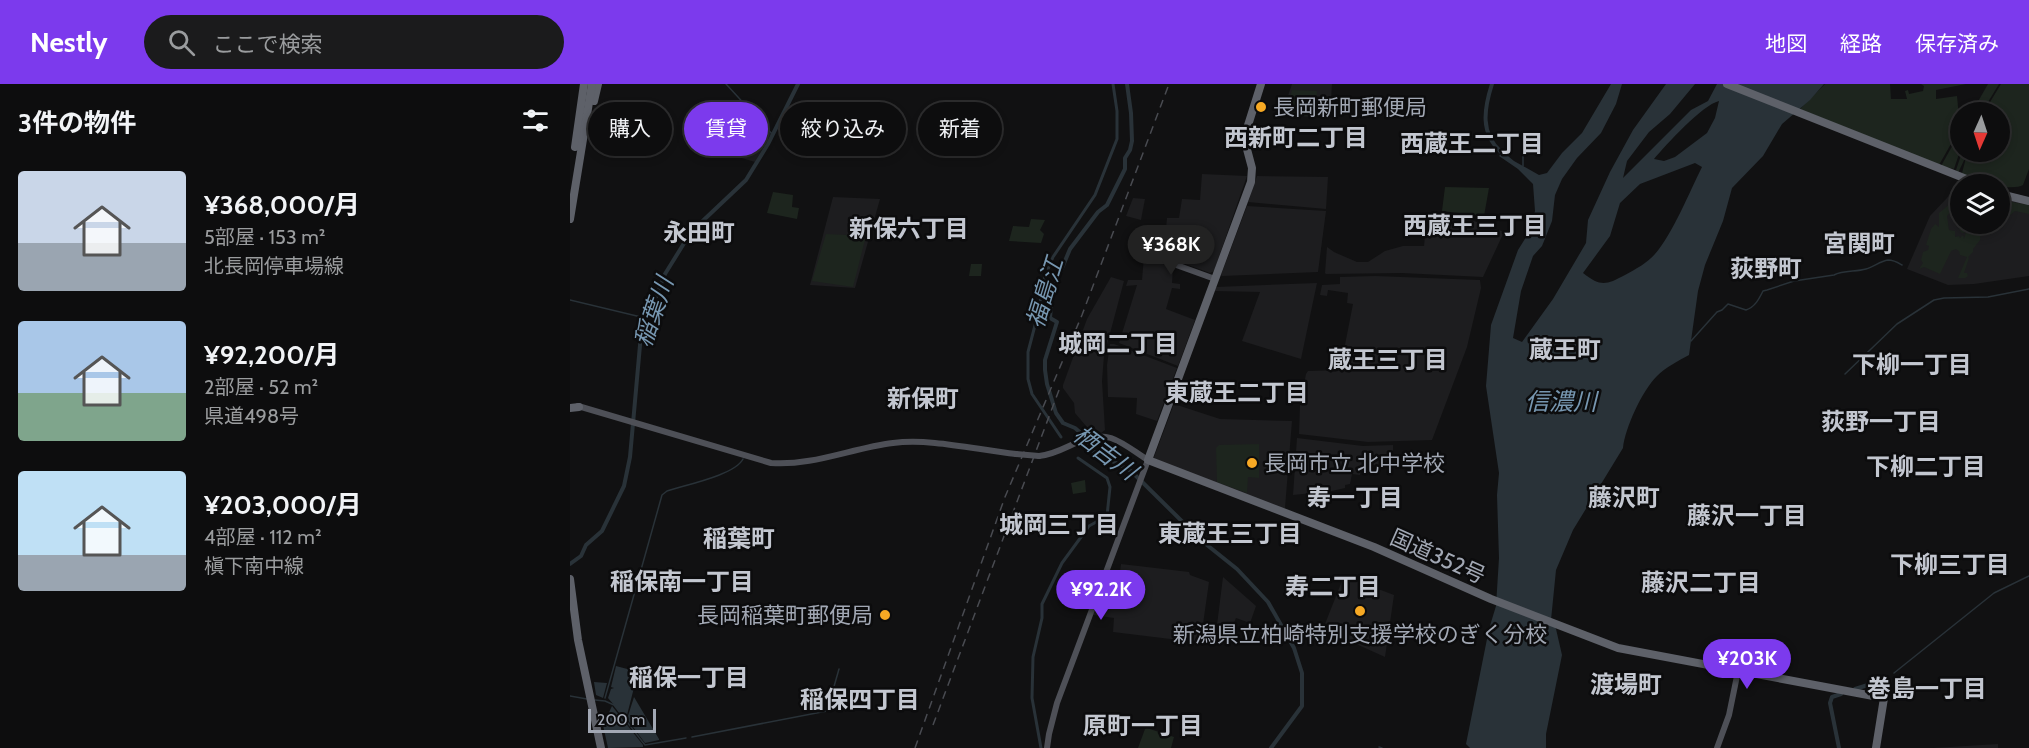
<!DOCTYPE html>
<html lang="ja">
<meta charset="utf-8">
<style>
body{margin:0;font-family:Cabin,"Noto Sans JP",sans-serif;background:#1b1b1c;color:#f1f3f6;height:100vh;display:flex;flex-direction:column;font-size:22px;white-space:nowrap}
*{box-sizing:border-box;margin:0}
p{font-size:20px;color:#9a9c9e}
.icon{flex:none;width:33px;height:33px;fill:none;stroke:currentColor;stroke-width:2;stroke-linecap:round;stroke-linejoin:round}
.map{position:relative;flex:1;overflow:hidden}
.details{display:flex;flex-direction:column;background:#0d0d0e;width:570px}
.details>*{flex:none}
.guide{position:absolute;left:18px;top:18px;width:570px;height:54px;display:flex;gap:12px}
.needle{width:39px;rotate:183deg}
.fabs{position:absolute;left:1380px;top:18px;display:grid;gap:12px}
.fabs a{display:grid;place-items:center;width:60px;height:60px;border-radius:50%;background:#0d0d0e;box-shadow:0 3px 9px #0003,0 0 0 2px #2d2d2e;font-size:30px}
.scale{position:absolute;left:18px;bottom:15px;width:68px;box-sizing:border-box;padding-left:6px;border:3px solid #a2a8b4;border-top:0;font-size:16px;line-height:21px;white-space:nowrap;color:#a2a8b4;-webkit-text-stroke:4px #0c0c0d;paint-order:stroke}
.price{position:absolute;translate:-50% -51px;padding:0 14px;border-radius:21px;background:#7c3aed;color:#fff;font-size:20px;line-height:39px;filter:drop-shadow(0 2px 3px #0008)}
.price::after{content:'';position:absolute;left:50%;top:36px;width:18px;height:14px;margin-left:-9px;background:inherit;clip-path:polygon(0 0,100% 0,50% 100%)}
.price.current{background:#222;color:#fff}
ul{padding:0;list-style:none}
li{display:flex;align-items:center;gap:18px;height:150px;padding:0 18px}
li span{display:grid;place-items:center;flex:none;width:168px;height:120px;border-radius:6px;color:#555}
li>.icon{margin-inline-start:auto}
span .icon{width:72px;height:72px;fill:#fffc;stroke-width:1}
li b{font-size:26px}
h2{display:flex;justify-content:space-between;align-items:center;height:72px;padding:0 18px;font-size:26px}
.chip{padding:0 21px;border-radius:27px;background:#0d0d0e;box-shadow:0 3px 9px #0003,0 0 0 2px #2d2d2e;font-size:21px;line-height:54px}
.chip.current{background:#7c3aed;color:#fff}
header{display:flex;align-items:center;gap:36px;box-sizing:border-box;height:84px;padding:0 30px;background:#7c3aed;color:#fff}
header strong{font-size:28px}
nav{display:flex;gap:33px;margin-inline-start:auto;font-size:21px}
.search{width:420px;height:54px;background:#1b1b1c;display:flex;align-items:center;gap:15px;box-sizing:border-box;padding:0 21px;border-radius:33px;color:#9a9c9e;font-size:22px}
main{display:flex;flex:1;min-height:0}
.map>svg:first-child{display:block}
.built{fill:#1d1d1f}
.green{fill:#1d251e}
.water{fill:#293238;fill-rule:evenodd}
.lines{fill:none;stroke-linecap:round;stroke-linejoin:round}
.stream{stroke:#293238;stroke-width:1.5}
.canal{stroke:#293238;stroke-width:3}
.river{stroke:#293238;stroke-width:4}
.major{stroke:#4e5057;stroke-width:6}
.highway{stroke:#5e6169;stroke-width:8}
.rail{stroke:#494b51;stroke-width:1.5;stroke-dasharray:8 6;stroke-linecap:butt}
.major-bridge{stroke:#4e5057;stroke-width:6}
.poi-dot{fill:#f7a924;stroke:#0c0c0d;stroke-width:2}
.labels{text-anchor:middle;stroke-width:5;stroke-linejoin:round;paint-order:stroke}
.poi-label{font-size:22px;fill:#a2a8b4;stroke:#0c0c0d;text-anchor:start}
.street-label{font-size:22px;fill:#a2a8b4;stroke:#0c0c0d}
.neighbourhood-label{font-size:24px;font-weight:bold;fill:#c3c7d0;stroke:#0c0c0d}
.water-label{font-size:24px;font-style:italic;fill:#7797b1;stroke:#0c0c0d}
</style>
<header>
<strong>Nestly</strong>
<div class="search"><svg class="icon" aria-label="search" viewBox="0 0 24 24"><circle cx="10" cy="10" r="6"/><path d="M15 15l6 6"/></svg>ここで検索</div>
<nav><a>地図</a><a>経路</a><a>保存済み</a></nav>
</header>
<main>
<section class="details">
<h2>3件の物件<svg class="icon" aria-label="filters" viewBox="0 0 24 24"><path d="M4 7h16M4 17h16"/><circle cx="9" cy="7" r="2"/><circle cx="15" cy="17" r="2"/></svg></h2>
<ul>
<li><span style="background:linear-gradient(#c9d6e8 60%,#9aa5b1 0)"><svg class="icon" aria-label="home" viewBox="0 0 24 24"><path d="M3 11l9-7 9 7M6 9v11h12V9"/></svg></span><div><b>¥368,000/月</b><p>5部屋 · 153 m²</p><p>北長岡停車場線</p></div></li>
<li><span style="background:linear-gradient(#a9c7e8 60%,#7fa58c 0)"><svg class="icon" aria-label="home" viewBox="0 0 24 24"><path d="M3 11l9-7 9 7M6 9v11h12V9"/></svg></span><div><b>¥92,200/月</b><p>2部屋 · 52 m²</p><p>県道498号</p></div></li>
<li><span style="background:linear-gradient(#bfe0f5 70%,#9aa5b1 0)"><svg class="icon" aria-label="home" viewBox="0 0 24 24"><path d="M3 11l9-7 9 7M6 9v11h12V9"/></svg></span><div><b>¥203,000/月</b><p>4部屋 · 112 m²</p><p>槇下南中線</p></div></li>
</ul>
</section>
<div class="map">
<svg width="1459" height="664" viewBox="0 0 1459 664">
<rect width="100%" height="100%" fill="#111112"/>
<g class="built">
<polygon points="722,0 762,0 760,33 711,32"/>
<polygon points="167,16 201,50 185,78 135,63 149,18"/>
<polygon points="632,90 677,92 644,187 640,189 574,165 576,157 580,158 582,151 595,156 597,134 609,134 612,115 630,116"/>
<polygon points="687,92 758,93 756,125 678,118"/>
<polygon points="1388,99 1393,100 1390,100 1390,140 1430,140 1430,113 1459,119 1459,192 1404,200 1378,201 1337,185 1360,132 1377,114 1385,102"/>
<polygon points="263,113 310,115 285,204 240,201"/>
<polygon points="563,114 575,115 571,136 556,132"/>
<polygon points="677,122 756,127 748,188 652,192 651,191"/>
<polygon points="870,128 893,133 934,148 913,193 832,189 756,190 755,189 757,163 764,168 787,178 798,178 815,167 833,162 854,162 855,152 859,152 859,144 863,144 863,141 867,141"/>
<polygon points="574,172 603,184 602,199 610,200 610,205 602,204 596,225 625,236 608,282 549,259 567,201 556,202 558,196 572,196"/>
<polygon points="805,192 910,196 911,204 897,263 862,356 798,358 729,350 730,321 736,290 738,287 774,286 773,271 783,220 777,219 778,209 758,206 757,212 750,211 752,201 770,200 770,193"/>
<polygon points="541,193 554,197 534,272 532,297 535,346 531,349 522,349 505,329 504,319 493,304 493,301 517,235"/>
<polygon points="747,199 731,275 672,257 690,208 644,207 646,203"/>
<polygon points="540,260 544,260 607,284 587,337 566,330 567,314 538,313 537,281"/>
<polygon points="604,320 650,335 722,337 715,424 713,425 585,376 584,373"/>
<polygon points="727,354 793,362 823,361 823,379 813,379 812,382 792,380 790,391 782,390 780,400 775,401 775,404 762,407 723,411"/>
<polygon points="551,480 619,488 620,491 639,498 633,540 625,558 543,548 544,534 523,531 540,486 550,488"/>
<polygon points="774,492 824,511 815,573 753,545"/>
<polygon points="653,493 686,522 680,539 666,534 661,546 647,541"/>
<polygon points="1428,660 1428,664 1363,664"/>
</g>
<g class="green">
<polygon points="1255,0 1320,0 1321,15 1337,15 1335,7 1338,6 1339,10 1353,7 1354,2 1351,0 1396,0 1366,6 1366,15 1387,12 1390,44 1369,81 1230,25"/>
<polygon points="1418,0 1429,0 1412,28 1402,28"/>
<path d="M1431 0H1459V85L1453 101C1441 108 1404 97 1392 89L1397 70 1388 89 1386 86 1392 68H1430V28H1414Z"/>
<polygon points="722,6 747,7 746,26 740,32 715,31"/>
<polygon points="153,19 157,23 166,22 170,27 161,57 140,51 149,20"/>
<polygon points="1390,48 1390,67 1384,85 1371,82"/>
<polygon points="875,103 919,104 914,132 872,127"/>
<polygon points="203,108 223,111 222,123 229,124 227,135 197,129"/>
<polygon points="1430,116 1459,121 1459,130 1445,127 1438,133 1435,129 1430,130"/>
<polygon points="1389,118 1390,126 1382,132 1380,128 1377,132 1379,146 1385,147 1385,153 1389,152 1390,154 1393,151 1394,155 1396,148 1392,149 1389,145 1398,141 1400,144 1404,142 1406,149 1411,147 1410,156 1403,165 1403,168 1398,173 1399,174 1394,189 1397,189 1398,192 1395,194 1388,194 1397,173 1390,171 1389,167 1386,165 1381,167 1370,190 1354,183 1349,185 1353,179 1351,176 1353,168 1358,166 1359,162 1356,161 1361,145 1365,140 1369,143 1369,129 1380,120"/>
<polygon points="461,135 475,136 470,146 474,150 471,159 439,157 443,142 459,143"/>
<polygon points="256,150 296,152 283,203 242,197"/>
<polygon points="401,180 412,180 411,192 399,192"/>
<polygon points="689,360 689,394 678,393 677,409 647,398 646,364 649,361"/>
<polygon points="515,396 516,408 503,410 501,399"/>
<polygon points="577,644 604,653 601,664 568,664 575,645"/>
</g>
<g class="water">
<path d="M1041 0H1052L1046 20 1031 49 1007 74 992 95 985 111 982 137 972 162 963 172 951 207 943 254 952 258 983 215 1016 159 1018 136 1040 88 1063 46 1096 0H1125L1100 30 1079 48 1057 77 1053 94 1121 26 1138 17 1147 0H1254L1240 16 1212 40 1193 72 1162 104 1153 137 1135 181 1128 207 1119 271C1108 277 1096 283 1087 292 1072 307 1055 344 1053 364L1003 446 986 486 981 536 986 545 992 571 976 650V664H900L896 660 919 545 926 522 929 474 927 411 929 389 916 302 921 241 948 166 958 150 965 127 963 100 948 85 929 72 933 68 944 77 969 91 977 89 992 69 1012 49ZM1149 17 1145 34 1137 49 1105 73 1094 77 1084 75C1096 61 1132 21 1149 17ZM1125 79 1132 83C1120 107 1102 151 1085 170 1077 179 1066 185 1055 191 1036 201 1031 203 1013 189L1040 152 1050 119 1070 100Z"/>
<polygon points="46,582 61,586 61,588 62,587 68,588 56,635 38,614 41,605 44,604 41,603"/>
<polygon points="24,598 37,599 33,614 26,611"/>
<polygon points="64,613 89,655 89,656 75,659 57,635"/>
<polygon points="42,622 73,661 73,663 38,664 33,641"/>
</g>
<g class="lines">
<g class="stream">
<polyline points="156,0 203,51"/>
<polyline points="920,54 930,49"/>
<polyline points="953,72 953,82"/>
<polyline points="0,216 71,233 78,233"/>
<path d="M1121 257 1147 228 1152 226 1158 220 1176 226C1185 223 1189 215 1193 207L1197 206 1224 197 1264 191C1273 186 1286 188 1296 185 1304 183 1310 177 1318 176 1324 176 1327 178 1332 181"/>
<polyline points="1275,290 1327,240 1364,216 1374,214 1418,213 1459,205"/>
<polyline points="1324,589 1424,509 1459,492"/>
<polyline points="0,612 17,615"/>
<path d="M35 614 92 411 97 407C115 401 165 391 173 375"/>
<polyline points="25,616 35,617 44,621 75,661 116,654"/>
<polyline points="122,653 257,627 269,585"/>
<polyline points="809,663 812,664"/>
</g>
<g class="canal">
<polyline points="491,353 462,310 458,295 458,268 468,230 474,195 483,173 525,111 547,55 547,27 543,0"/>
<polyline points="471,664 462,614 463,573 472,534 472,520 492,479 514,449 519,442 537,432 540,403 537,394 508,374"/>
</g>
<g class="river">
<polyline points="557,0 561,29 562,57 560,66 555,74 555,85 537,121 528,128 500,165 482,208 480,234 487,238 475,276 475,286 477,300 486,329 493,339 505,344 513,351 523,367 561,387 632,457 667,485 698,518 724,564 732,589 732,622 701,664"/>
<path d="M922 0C914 25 910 49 931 68"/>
<polyline points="0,480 11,472 16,461 32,447 54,402 60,373 71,250 95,190 121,148 176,96 198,60 228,0"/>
<polyline points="1285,605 1314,596"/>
<polyline points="1269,664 1260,619 1262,613 1271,610"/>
</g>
<g class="major">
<polyline points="565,166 645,195"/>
<path d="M8 322 201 379C243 382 282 364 323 359 361 354 407 366 446 370"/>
<path d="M469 372C495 370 515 346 541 354 555 359 566 369 578 376L487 619 479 650 477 664"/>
<polyline points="1147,664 1159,631 1168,587"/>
</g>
<g class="highway">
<polyline points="691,0 674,54 682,84 681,98 578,376 804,463 921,515 1048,564 1314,614 1306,664"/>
<polyline points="1157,0 1409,100"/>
<polyline points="24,17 28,0"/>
<polyline points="5,63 14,0"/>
<polyline points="1430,110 1459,117"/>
<polyline points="0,135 22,0"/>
<polyline points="0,324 9,323"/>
<polyline points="0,495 8,556 31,664"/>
</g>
<g class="rail">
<polyline points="363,641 489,306"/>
<polyline points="345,664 435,413 512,231 599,0"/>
</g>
<polyline class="major-bridge" points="446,370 469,372"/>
</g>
<g class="poi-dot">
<circle cx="691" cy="23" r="6"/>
<circle cx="682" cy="379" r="6"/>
<circle cx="790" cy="527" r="6"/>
<circle cx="315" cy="531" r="6"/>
</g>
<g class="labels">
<g class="poi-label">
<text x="703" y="31">長岡新町郵便局</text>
<text x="694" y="387">長岡市立 北中学校</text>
<text x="303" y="539" text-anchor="end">長岡稲葉町郵便局</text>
<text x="790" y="558" text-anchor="middle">新潟県立柏崎特別支援学校のぎく分校</text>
</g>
<g class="street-label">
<text transform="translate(868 472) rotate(24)" y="8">国道352号</text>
</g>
<g class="neighbourhood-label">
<text x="726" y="62">西新町二丁目</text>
<text x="902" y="68">西蔵王二丁目</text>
<text x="905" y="150">西蔵王三丁目</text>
<text x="339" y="153">新保六丁目</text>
<text x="129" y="157">永田町</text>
<text x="1289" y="168">宮関町</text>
<text x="1196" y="193">荻野町</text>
<text x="548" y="268">城岡二丁目</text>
<text x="995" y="274">蔵王町</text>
<text x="818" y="284">蔵王三丁目</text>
<text x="1342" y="289">下柳一丁目</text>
<text x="667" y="317">東蔵王二丁目</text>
<text x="353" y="323">新保町</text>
<text x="1311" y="346">荻野一丁目</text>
<text x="1356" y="391">下柳二丁目</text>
<text x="785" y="422">寿一丁目</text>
<text x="1054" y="422">藤沢町</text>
<text x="1177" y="440">藤沢一丁目</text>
<text x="489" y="449">城岡三丁目</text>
<text x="660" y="458">東蔵王三丁目</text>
<text x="169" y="463">稲葉町</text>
<text x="1380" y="489">下柳三丁目</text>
<text x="112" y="506">稲保南一丁目</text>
<text x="1131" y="507">藤沢二丁目</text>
<text x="763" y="511">寿二丁目</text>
<text x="119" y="602">稲保一丁目</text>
<text x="1056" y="609">渡場町</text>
<text x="1357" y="613">巻島一丁目</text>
<text x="290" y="624">稲保四丁目</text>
<text x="573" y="650">原町一丁目</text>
</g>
<g class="water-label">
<text transform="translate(475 209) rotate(-73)" y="8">福島江</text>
<text transform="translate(84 228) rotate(-71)" y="8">稲葉川</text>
<text x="991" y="326">信濃川</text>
<text transform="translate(535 369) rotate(37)" y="8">栖吉川</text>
</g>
</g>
</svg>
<div class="fabs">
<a><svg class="needle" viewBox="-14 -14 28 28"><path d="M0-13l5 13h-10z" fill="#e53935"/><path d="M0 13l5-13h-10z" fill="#9a9c9e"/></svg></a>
<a><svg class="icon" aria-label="layers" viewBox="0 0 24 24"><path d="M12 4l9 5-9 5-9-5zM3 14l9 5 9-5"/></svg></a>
</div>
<div class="scale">200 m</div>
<b class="price current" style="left:601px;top:192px">¥368K</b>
<b class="price" style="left:531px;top:537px">¥92.2K</b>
<b class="price" style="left:1177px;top:606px">¥203K</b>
<div class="guide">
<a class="chip">購入</a>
<a class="chip current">賃貸</a>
<a class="chip">絞り込み</a>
<a class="chip">新着</a>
</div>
</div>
</main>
